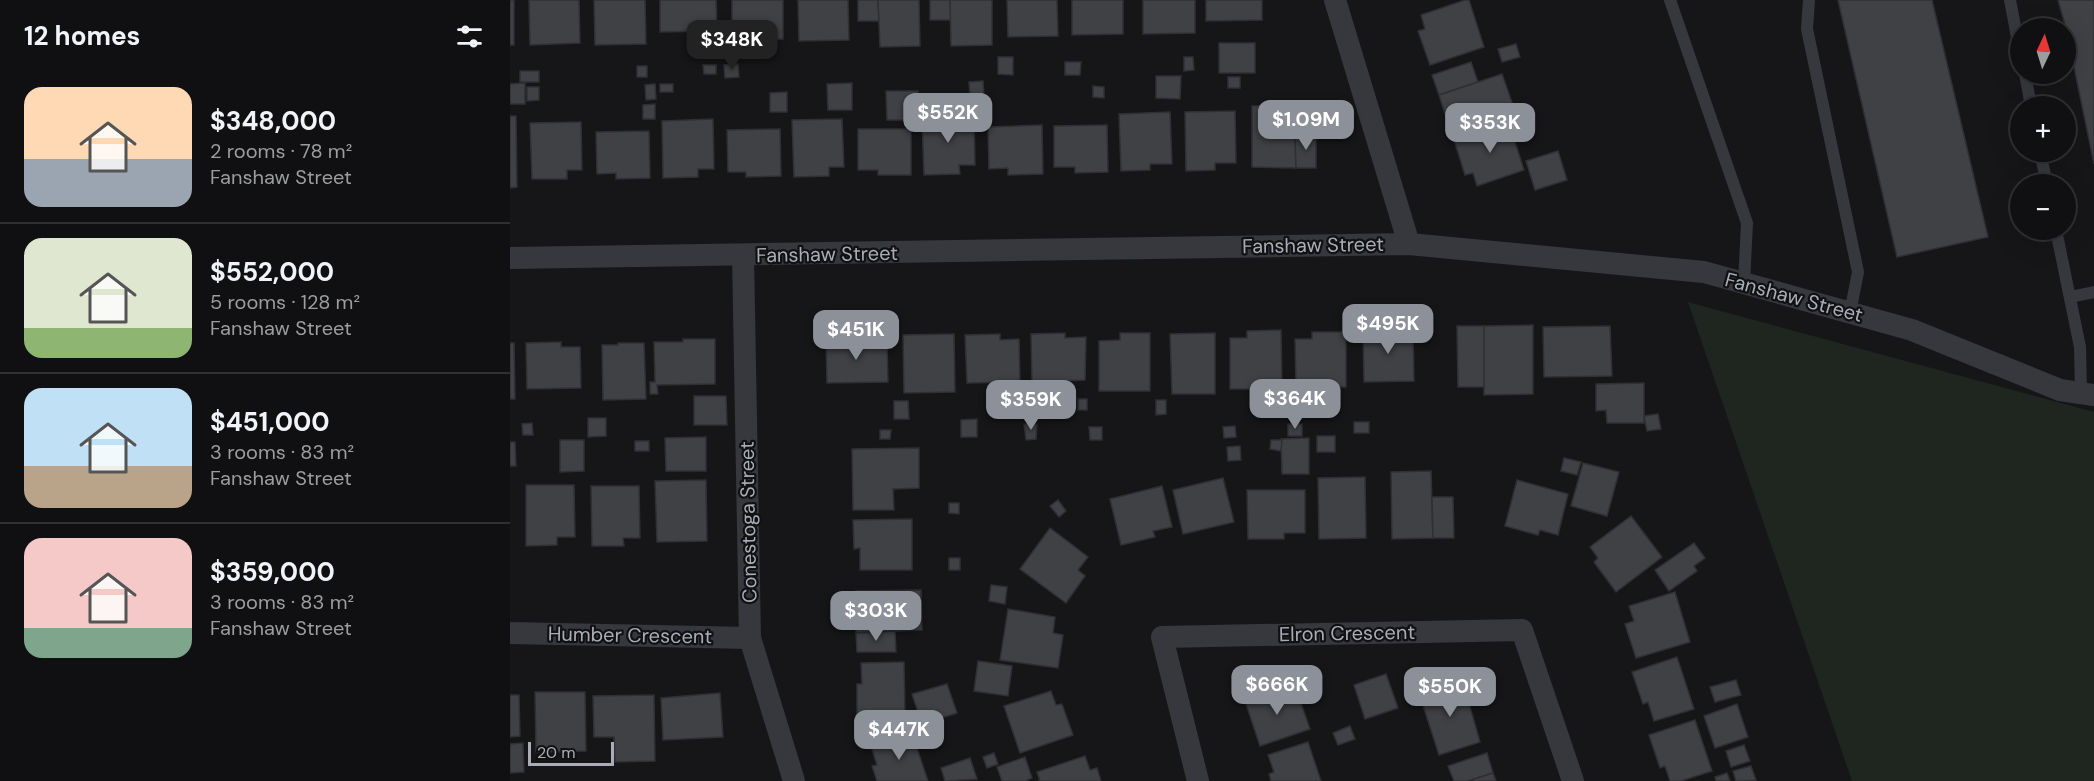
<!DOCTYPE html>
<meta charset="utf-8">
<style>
body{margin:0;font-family:"DM Sans",sans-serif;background:#19191b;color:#f1f3f6;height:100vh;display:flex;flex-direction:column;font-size:22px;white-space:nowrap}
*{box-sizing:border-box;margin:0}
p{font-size:20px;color:#9c9d9f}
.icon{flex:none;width:33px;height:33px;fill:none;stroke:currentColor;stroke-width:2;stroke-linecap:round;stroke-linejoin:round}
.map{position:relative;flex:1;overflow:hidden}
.drawer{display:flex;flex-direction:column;background:#101012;width:510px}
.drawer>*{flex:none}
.needle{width:39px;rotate:4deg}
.controls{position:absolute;left:1500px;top:18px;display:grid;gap:12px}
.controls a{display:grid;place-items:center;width:66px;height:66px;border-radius:50%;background:#101012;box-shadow:0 6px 24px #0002,0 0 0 2px #303032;font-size:30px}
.scale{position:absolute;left:18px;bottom:15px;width:86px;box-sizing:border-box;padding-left:6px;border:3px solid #a8adb8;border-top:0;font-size:16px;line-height:21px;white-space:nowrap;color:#a8adb8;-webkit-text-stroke:4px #111113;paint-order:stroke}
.price{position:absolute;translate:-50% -51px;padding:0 14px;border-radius:12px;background:#8c9099;color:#fff;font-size:20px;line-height:39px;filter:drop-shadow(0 2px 3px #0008)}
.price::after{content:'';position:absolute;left:50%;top:36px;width:18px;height:14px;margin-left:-9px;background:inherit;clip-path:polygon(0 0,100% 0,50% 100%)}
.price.active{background:#222;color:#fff}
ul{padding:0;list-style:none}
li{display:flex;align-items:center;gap:18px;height:150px;padding:0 24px}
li+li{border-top:2px solid #303032}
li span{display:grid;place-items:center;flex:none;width:168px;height:120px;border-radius:18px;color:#555}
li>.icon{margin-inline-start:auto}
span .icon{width:72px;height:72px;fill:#fffc;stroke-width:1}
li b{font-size:26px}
h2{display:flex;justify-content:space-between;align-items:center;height:72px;padding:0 24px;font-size:26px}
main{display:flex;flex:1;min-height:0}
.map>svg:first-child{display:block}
.green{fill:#1e261f}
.building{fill:#404145;stroke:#303034;stroke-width:1.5}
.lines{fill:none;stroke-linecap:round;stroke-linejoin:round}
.service{stroke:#37383d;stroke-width:12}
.minor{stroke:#37383d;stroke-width:22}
.labels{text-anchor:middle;stroke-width:4.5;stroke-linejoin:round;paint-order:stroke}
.street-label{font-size:20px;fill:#a8adb8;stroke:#111113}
</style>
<main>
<section class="drawer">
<h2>12 homes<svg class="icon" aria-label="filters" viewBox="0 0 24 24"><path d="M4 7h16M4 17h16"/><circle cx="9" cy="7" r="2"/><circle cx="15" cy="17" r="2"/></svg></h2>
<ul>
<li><span style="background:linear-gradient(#ffd9b3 60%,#9aa5b1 0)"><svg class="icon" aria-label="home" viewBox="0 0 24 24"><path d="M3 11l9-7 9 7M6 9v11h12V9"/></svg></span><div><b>$348,000</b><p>2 rooms · 78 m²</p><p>Fanshaw Street</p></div></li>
<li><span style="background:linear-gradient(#dfe7d0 75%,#8fb573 0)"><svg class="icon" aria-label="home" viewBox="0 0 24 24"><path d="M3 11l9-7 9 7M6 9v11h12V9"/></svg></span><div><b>$552,000</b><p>5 rooms · 128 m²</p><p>Fanshaw Street</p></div></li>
<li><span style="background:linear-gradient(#bfe0f5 65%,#b9a48a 0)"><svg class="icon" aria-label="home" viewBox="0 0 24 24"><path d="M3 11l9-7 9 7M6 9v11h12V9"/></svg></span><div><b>$451,000</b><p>3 rooms · 83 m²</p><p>Fanshaw Street</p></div></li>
<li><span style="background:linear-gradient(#f6c9c9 75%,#7fa58c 0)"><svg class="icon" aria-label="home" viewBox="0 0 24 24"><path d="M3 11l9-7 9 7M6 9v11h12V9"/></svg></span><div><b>$359,000</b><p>3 rooms · 83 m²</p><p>Fanshaw Street</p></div></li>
</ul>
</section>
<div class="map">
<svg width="1584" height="781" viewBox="0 0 1584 781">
<rect width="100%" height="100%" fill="#161618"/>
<polygon class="green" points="1178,302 1584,412 1584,781 1342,781"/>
<g class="building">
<rect x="0" y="0" width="4" height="45"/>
<polygon points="19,0 69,0 70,43 20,45"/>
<polygon points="84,0 135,0 136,44 85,45"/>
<polygon points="150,0 206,0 207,31 150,32"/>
<polygon points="222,0 273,0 273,39 222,40"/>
<polygon points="288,0 338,0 339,40 289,41"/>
<polygon points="348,0 368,0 369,21 348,21"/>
<polygon points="368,0 409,0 410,46 370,47"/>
<polygon points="420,0 440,0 441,20 420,20"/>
<polygon points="440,0 482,0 482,45 441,46"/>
<polygon points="497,0 547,0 548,36 498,37"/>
<polygon points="562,0 613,0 613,34 562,35"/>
<polygon points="633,0 685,0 685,33 633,34"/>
<polygon points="696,0 752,0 752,20 696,21"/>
<polygon points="955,0 959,0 974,47 920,65 908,31 915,29 911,15"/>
<polygon points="1328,0 1422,0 1478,237 1387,257"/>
<polygon points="1548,0 1584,0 1584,164 1556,28"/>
<rect x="709" y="43" width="36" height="30"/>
<polygon points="1006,44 1010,57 992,62 988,49"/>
<polygon points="488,57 503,57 503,75 488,74"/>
<polygon points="674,57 683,57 684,70 674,71"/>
<polygon points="555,62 571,62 570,75 555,75"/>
<polygon points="961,62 968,82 929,95 922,75"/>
<polygon points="228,64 229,77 215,78 214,65"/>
<polygon points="193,65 206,65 206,74 194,74"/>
<rect x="127" y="66" width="10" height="11"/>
<rect x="10" y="71" width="19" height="11"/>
<polygon points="992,74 1005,111 941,133 929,95"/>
<polygon points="646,76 671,76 670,99 646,98"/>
<rect x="718" y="77" width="12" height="11"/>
<polygon points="473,81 474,97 460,98 459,82"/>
<polygon points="15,83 15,104 0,104 0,84"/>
<polygon points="342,83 342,110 318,110 317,84"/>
<polygon points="145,84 146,99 136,100 135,85"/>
<rect x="150" y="84" width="13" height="8"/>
<polygon points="583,86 594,87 594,98 583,97"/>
<polygon points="17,87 29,87 29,100 17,101"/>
<polygon points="376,91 408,91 408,120 377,120"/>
<polygon points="277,92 277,112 260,112 260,93"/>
<polygon points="145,104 145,119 133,119 133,105"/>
<polygon points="784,105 786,168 742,167 742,106"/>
<polygon points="725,111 726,163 705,163 705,170 676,171 675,112"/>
<polygon points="660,112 662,164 640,164 640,170 611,171 609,114"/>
<polygon points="1016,113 1019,123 1007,126 1005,116"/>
<polygon points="0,116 6,116 7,187 0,188"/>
<polygon points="464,116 465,165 449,165 450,174 414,175 412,118"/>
<polygon points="203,119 204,169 188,169 188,177 153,178 152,121"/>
<polygon points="332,119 334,167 319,167 319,176 284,177 282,120"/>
<polygon points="71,122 72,170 57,170 57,179 22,179 20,123"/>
<polygon points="999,123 1014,170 967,186 963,173 955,175 944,140"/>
<polygon points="532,125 533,174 498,175 498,168 479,169 478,127"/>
<polygon points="597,125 598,172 565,173 565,167 544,167 544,126"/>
<polygon points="270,129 271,176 236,177 236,172 218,172 217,130"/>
<polygon points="348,129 401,129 401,175 368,175 368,170 348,170"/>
<polygon points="139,131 140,178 106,179 106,173 87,174 86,132"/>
<polygon points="806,133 806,168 786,168 785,134"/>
<polygon points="1048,151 1057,180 1025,190 1016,161"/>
<polygon points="1023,325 1023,394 974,395 974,326"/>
<polygon points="947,326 974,326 974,387 948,387"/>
<polygon points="1100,326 1102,376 1034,377 1033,327"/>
<polygon points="903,329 904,381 854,382 853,330"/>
<polygon points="771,330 772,389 720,389 720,338 737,338 737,331"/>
<polygon points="802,332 836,332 836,387 786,388 785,339 802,339"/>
<polygon points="555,333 555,338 576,337 575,380 522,382 521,334"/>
<polygon points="610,333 640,333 640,391 589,391 589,341 610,340"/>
<polygon points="705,333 705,394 662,394 660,334"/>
<polygon points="444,334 445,392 394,393 393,335"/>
<polygon points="490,334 490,340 509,339 510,382 457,383 455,335"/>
<polygon points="348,338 348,341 377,341 378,382 317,383 316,339"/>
<polygon points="173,339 205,339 205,384 147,385 148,394 140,394 140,382 145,382 144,342 173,342"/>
<polygon points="51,342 51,347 70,347 71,388 17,389 16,343"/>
<polygon points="0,343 4,343 5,399 0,399"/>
<polygon points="108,343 134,343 136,399 93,400 92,345 108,345"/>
<polygon points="1134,383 1134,423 1097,423 1096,410 1086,411 1086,384"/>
<polygon points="184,396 216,396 217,425 184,425"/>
<rect x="568" y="399" width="9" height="11"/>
<polygon points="646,400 656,400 656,414 646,415"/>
<polygon points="384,401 398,401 399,419 384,419"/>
<polygon points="1148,414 1151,429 1137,431 1134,416"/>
<polygon points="78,418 96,418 96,436 78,437"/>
<polygon points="467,419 467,437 451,437 451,420"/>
<rect x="844" y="422" width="15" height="11"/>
<polygon points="22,423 23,435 13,435 12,424"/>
<polygon points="514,424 527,424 526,439 516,440"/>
<rect x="778" y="424" width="14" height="12"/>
<polygon points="725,426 726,437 714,438 713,427"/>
<polygon points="579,427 592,427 592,440 580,440"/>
<polygon points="370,430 381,430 380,439 370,439"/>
<rect x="807" y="436" width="18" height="16"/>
<polygon points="196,437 196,471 156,471 155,438"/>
<polygon points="799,438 799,474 772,474 771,439"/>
<polygon points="50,440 74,440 74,471 50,472"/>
<polygon points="761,440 772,440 771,451 760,449"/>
<rect x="125" y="441" width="14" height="10"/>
<polygon points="0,442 5,442 6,466 0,466"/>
<polygon points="730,446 731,460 718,461 717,447"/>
<polygon points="409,448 409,488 383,489 384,510 343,510 342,449"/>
<polygon points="1054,458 1071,462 1067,475 1051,471"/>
<polygon points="1073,463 1109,472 1097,516 1061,506"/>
<polygon points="921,471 923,538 882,539 881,472"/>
<polygon points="855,477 856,538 809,539 808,478"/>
<polygon points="713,478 724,522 673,534 663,490"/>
<polygon points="196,480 197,541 147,542 145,481"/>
<polygon points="1007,480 1058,494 1048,535 1030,530 1028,535 995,526"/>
<polygon points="16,485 64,485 65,537 47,537 47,545 16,546"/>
<polygon points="81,486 129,486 130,538 113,538 114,546 82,546"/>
<polygon points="652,486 662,527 643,531 645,537 611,545 600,499"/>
<polygon points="737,490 795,490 795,533 774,533 774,539 738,539"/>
<polygon points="922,497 943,497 944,538 923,538"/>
<polygon points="548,500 556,511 549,517 540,506"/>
<polygon points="439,503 449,503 449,514 439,513"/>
<polygon points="1121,516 1152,557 1106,592 1084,562 1088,558 1080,547"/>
<polygon points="402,519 402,570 350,570 350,548 344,549 343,520"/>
<polygon points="540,528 578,557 568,570 575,576 556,603 510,569"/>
<polygon points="1184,543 1195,558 1184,566 1187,571 1159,591 1145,570"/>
<rect x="439" y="558" width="11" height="12"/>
<polygon points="481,585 497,587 495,604 479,601"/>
<polygon points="411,590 412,630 346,633 346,591"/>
<polygon points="1165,592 1180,642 1126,658 1115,624 1124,621 1119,606"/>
<polygon points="498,609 545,617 543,633 553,635 548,668 490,660"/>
<polygon points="385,631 386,652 347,652 346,633"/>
<polygon points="1167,657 1184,709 1144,721 1138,702 1133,704 1122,672"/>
<polygon points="468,661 502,666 498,696 464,691"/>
<polygon points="394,662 395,716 347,716 347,684 352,684 351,663"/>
<polygon points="876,674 888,708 855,719 844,685"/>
<polygon points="805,676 808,686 794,690 791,681"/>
<polygon points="1226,680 1231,695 1205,702 1200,687"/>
<polygon points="953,682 970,742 929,755 910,696"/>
<polygon points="437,684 447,713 412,724 402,694"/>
<polygon points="786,689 800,729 750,746 735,701 766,690 768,695"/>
<polygon points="541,691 546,705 552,704 563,735 510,753 494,706"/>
<polygon points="25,692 75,692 76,751 26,752"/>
<polygon points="210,693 213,737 153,740 151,698"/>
<polygon points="0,695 9,695 10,736 0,737"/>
<polygon points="144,695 145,761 105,762 104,737 84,737 83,696"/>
<polygon points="1227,704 1238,737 1205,748 1194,716"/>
<polygon points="1185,720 1202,771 1171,781 1160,781 1155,766 1150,768 1139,735"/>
<polygon points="840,726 845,739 828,745 823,733"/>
<polygon points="402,733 418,781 367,781 362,766 367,765 361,746"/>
<polygon points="798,742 811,781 761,781 759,774 764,772 758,755"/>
<polygon points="13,743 14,772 0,773 0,744"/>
<polygon points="1234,745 1240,761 1221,767 1216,751"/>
<polygon points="484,753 488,764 477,768 473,757"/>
<polygon points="977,753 983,773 958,781 944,781 938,766"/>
<polygon points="575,756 580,770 587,768 591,781 530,781 527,772"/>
<polygon points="515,757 522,778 515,781 492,781 487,767"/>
<polygon points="460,758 467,779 435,781 431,768"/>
<polygon points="1241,766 1246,780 1226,781 1223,771"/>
<polygon points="983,773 986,781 958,781"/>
<polygon points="1217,773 1220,781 1206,781 1205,777"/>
</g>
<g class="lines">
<g class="service">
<polyline points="1160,0 1237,223 1234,283"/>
<polyline points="1299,0 1297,29 1348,272 1340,313"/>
<polyline points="1500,0 1510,53"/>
<polyline points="1515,74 1521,106"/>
<polyline points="1530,152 1537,184"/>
<polyline points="1546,230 1570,347 1571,393"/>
<polyline points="1560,297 1584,292"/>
</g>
<g class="minor">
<polyline points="825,0 899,244"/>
<polyline points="233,255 240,638 284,781"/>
<polyline points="0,258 899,244 1194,272 1402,330 1550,390 1584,395"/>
<polyline points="0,633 240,638"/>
<polyline points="688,781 652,637 1012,630 1063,781"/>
</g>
</g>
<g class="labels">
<g class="street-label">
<text transform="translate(803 245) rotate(-1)" y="7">Fanshaw Street</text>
<text transform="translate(317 254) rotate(-1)" y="7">Fanshaw Street</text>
<text transform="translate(1284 297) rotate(15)" y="7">Fanshaw Street</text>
<text transform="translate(238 522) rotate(-91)" y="7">Conestoga Street</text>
<text transform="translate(837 633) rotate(-1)" y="7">Elron Crescent</text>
<text transform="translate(120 635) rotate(1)" y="7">Humber Crescent</text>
</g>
</g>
</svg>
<div class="controls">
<a><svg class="needle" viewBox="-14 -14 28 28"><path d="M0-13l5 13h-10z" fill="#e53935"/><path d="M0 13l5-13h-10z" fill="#9c9d9f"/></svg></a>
<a>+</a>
<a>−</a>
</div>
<div class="scale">20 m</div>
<b class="price active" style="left:222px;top:71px">$348K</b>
<b class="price" style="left:438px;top:144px">$552K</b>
<b class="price" style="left:796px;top:151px">$1.09M</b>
<b class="price" style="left:980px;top:154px">$353K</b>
<b class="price" style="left:878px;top:355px">$495K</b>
<b class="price" style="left:346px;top:361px">$451K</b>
<b class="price" style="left:785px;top:430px">$364K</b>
<b class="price" style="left:521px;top:431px">$359K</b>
<b class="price" style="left:366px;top:642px">$303K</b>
<b class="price" style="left:767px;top:716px">$666K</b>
<b class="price" style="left:940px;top:718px">$550K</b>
<b class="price" style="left:389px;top:761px">$447K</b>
</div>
</main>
